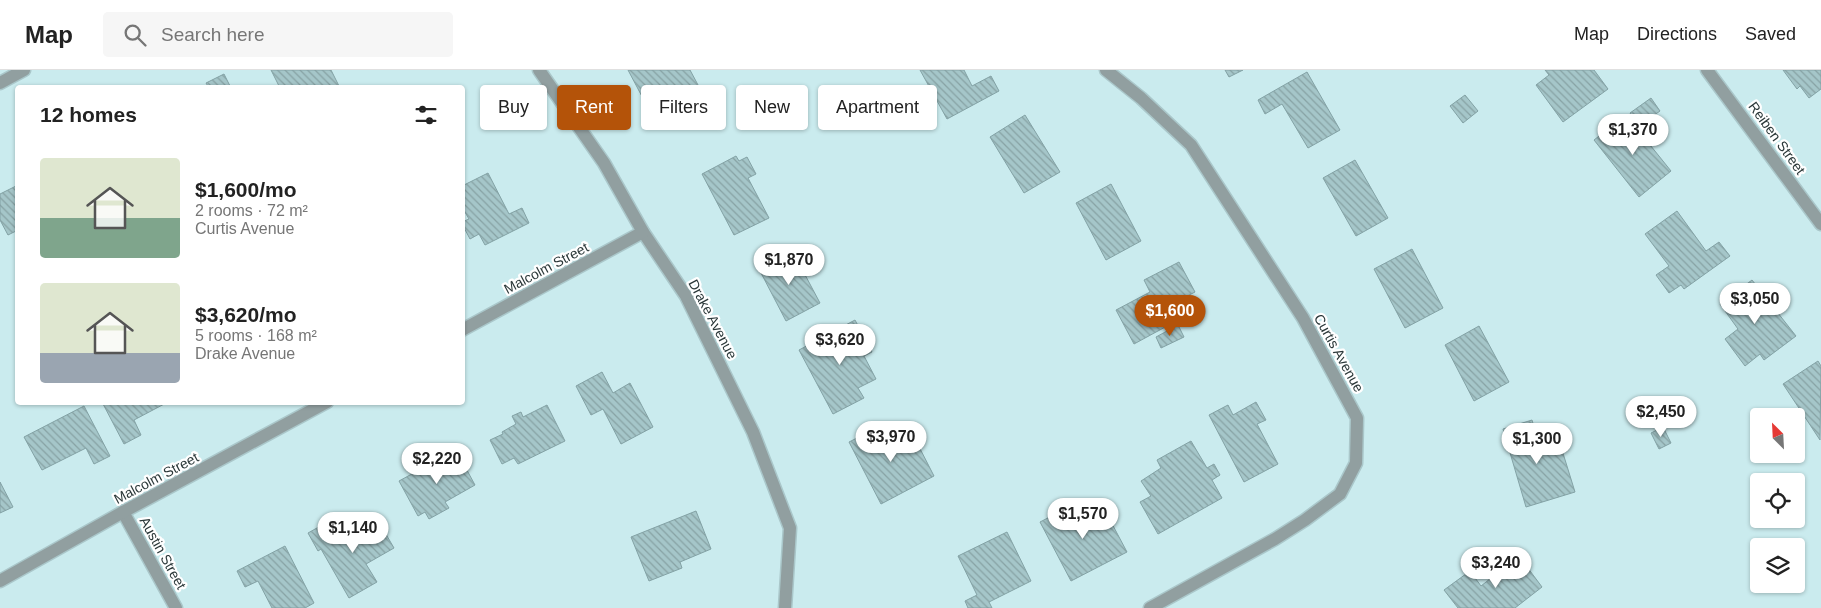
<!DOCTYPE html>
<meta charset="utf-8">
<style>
body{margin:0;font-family:Arial,sans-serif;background:#f6f6f6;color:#222;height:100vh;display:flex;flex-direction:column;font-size:19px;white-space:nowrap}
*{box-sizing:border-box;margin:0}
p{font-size:16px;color:#767676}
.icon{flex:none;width:28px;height:28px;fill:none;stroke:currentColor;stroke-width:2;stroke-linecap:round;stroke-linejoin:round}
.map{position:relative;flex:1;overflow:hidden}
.panel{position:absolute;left:15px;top:15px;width:450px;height:320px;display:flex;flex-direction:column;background:#fff;border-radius:5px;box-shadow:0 1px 4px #0004}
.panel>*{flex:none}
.banner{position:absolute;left:480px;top:15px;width:475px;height:45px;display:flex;gap:10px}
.needle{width:32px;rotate:336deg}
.controls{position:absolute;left:1750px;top:338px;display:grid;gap:10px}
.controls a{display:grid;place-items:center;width:55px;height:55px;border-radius:5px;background:#fff;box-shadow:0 1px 4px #0004;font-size:25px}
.price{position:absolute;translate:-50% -42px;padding:0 11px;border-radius:18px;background:#fff;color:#222;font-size:16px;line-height:32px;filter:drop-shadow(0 1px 2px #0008)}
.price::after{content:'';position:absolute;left:50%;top:30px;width:15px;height:11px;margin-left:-8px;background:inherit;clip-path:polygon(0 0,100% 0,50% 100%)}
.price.selected{background:#b45309;color:#fff}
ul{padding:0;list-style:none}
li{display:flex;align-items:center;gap:15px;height:125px;padding:0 25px}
li span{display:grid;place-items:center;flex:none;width:140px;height:100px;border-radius:5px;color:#555}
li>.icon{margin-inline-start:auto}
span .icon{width:60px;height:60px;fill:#fffc;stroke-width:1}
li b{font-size:21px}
h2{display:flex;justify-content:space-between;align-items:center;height:60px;padding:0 25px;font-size:21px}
.tag{padding:0 18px;border-radius:5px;background:#fff;box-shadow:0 1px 4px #0004;font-size:18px;line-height:45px}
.tag.selected{background:#b45309;color:#fff}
header{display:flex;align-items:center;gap:30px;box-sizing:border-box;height:70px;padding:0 25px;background:#fff;border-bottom:1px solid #e0e0e0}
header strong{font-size:24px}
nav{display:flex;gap:28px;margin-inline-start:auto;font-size:18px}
.search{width:350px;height:45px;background:#f6f6f6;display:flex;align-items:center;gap:12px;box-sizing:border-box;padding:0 18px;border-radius:5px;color:#767676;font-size:19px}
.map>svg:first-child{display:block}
.building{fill:url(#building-back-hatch);stroke:#83a2a5}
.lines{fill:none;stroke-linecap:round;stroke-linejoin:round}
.minor-casing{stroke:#aac7ca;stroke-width:15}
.minor{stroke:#919fa0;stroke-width:12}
.labels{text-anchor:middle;stroke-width:4.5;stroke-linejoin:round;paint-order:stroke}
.street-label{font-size:14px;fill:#2b3839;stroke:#fff}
</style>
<header>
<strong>Map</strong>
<div class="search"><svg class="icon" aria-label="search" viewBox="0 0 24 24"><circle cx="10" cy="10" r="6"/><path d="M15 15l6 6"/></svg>Search here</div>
<nav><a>Map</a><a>Directions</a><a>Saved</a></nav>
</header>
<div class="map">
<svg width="1821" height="538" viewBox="0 0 1821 538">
<defs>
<pattern id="building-back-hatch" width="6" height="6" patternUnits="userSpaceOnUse" patternTransform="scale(1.25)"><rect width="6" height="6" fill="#a5c6c9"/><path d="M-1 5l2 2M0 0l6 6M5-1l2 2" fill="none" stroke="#87a2a4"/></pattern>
</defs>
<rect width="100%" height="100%" fill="#caebee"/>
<g class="building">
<polygon points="271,0 331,0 340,18 280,18"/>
<polygon points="628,0 690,0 705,28 671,46 660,27 646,34"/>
<polygon points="920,0 964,0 972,16 991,6 999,21 947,49"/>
<polygon points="1225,0 1243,0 1229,7"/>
<polygon points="1545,0 1594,0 1608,19 1563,52 1536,15 1549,5"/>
<polygon points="1783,0 1821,0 1821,19 1809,28 1800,16 1797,19"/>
<polygon points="1307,2 1340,60 1308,78 1282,34 1265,44 1258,30"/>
<polygon points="224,4 231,18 209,18 206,13"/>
<polygon points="1465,25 1478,41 1463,53 1450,36"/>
<polygon points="1651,28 1660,41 1639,56 1630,43"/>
<polygon points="1025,45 1060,102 1024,123 990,67"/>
<polygon points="1626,45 1671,101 1639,127 1594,70"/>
<polygon points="736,86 739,91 747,87 756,104 748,108 769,148 734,165 702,104"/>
<polygon points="1355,90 1388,148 1356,166 1323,108"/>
<polygon points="488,103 509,144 522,138 529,153 485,175 479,164 470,169 462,154 462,152 469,149 462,137 462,116"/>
<polygon points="1111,114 1141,171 1106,190 1076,133"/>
<polygon points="18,115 18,160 8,165 0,150 0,124"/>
<polygon points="1677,141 1706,181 1719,172 1730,186 1684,219 1681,215 1669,223 1656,205 1669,196 1645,164"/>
<polygon points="780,179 785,188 794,184 820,233 786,251 760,201 774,194 769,185"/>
<polygon points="1412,179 1443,238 1405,258 1374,199"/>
<polygon points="1179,192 1195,222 1172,234 1180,249 1134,274 1116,240 1150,222 1144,210"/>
<polygon points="1752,210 1796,266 1764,290 1760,284 1745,296 1725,269 1738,259 1720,234"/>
<polygon points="855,250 872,282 864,286 876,309 858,318 864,328 833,344 799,280"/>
<polygon points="1178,255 1184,267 1161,278 1156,267"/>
<polygon points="1479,256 1509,312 1474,331 1445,275"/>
<polygon points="1818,291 1821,296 1820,370 1783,314"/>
<polygon points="602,302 613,323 630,313 653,357 621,374 603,339 591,345 576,316"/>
<polygon points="102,332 168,332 134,350 141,365 124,374"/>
<polygon points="1256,332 1266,350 1257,354 1278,394 1244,412 1209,345 1228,335 1233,345"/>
<polygon points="547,335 565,371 518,394 514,388 502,394 490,370 503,364 502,362 516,354 512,346 521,342 523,347"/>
<polygon points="84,336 110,386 94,394 86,378 42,400 24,367"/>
<polygon points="1532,350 1535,360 1543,358 1551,383 1562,380 1575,422 1526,437 1503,359"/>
<polygon points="883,355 893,375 913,365 934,406 881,434 849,372"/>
<polygon points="1663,357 1671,373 1659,379 1651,363"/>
<polygon points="1191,371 1207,398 1214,394 1220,405 1212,410 1222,428 1158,464 1140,432 1151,426 1141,411 1161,398 1157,390"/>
<polygon points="456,380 475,415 445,432 449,438 429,449 425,442 418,446 399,411"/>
<polygon points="0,412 13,437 0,443"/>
<polygon points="1101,433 1127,482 1071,511 1040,452 1071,436 1077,446"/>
<polygon points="696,441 711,479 680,492 682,498 649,511 631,467"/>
<polygon points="376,447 394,478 366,494 377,512 349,528 321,479 318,481 308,463 324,454 334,471"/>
<polygon points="1007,462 1031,511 989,532 992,538 968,538 965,531 977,525 958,486"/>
<polygon points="285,476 314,533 305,538 272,538 258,511 245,517 237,501"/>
<polygon points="1519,486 1542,517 1515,538 1458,538 1444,520 1470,501 1481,516"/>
</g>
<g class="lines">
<defs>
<g id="minor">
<polyline points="539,0 604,93 643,162 686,226 753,362 790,458 785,538"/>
<polyline points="1106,0 1141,28 1191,75 1303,248 1357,348 1356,393 1340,424 1305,450 1275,469 1150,538"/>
<polyline points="1707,0 1821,154"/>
<polyline points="0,13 24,0"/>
<polyline points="462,260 643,162"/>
<polyline points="123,442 176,538"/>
<polyline points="0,511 123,442 327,332"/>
</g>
</defs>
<use href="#minor" class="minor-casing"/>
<use href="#minor" class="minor"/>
</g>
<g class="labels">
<g class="street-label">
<text transform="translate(1777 68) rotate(54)" y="5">Reiben Street</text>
<text transform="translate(546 198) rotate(-28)" y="5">Malcolm Street</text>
<text transform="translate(713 249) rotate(62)" y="5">Drake Avenue</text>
<text transform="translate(1339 283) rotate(61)" y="5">Curtis Avenue</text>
<text transform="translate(156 408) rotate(-28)" y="5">Malcolm Street</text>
<text transform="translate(163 483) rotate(61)" y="5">Austin Street</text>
</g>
</g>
</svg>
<div class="controls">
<a><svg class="needle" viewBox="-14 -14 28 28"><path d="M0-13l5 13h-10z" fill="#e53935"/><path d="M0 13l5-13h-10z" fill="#767676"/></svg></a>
<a><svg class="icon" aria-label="locate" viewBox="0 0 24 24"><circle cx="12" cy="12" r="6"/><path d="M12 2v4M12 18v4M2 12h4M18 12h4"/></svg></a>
<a><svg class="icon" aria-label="layers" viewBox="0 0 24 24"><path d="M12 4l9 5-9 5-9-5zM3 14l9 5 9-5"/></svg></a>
</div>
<b class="price" style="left:1633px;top:86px">$1,370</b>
<b class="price" style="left:789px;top:216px">$1,870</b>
<b class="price" style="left:1755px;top:255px">$3,050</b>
<b class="price selected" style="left:1170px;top:267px">$1,600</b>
<b class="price" style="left:840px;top:296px">$3,620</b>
<b class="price" style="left:1661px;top:368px">$2,450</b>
<b class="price" style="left:891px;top:393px">$3,970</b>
<b class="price" style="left:1537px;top:395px">$1,300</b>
<b class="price" style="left:437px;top:415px">$2,220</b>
<b class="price" style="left:1083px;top:470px">$1,570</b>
<b class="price" style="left:353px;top:484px">$1,140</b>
<b class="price" style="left:1496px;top:519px">$3,240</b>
<div class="banner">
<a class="tag">Buy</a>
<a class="tag selected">Rent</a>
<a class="tag">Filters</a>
<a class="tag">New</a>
<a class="tag">Apartment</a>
</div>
<section class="panel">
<h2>12 homes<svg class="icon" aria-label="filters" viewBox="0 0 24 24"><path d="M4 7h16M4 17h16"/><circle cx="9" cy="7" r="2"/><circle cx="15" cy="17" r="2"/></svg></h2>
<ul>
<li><span style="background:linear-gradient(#dfe7d0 60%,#7fa58c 0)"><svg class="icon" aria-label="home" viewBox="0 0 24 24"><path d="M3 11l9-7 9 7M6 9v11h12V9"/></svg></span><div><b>$1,600/mo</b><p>2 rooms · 72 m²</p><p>Curtis Avenue</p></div></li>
<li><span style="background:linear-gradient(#dfe7d0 70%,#9aa5b1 0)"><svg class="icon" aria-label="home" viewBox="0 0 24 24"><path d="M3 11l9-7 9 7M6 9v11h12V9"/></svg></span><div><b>$3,620/mo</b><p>5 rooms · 168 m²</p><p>Drake Avenue</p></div></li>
</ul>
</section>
</div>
